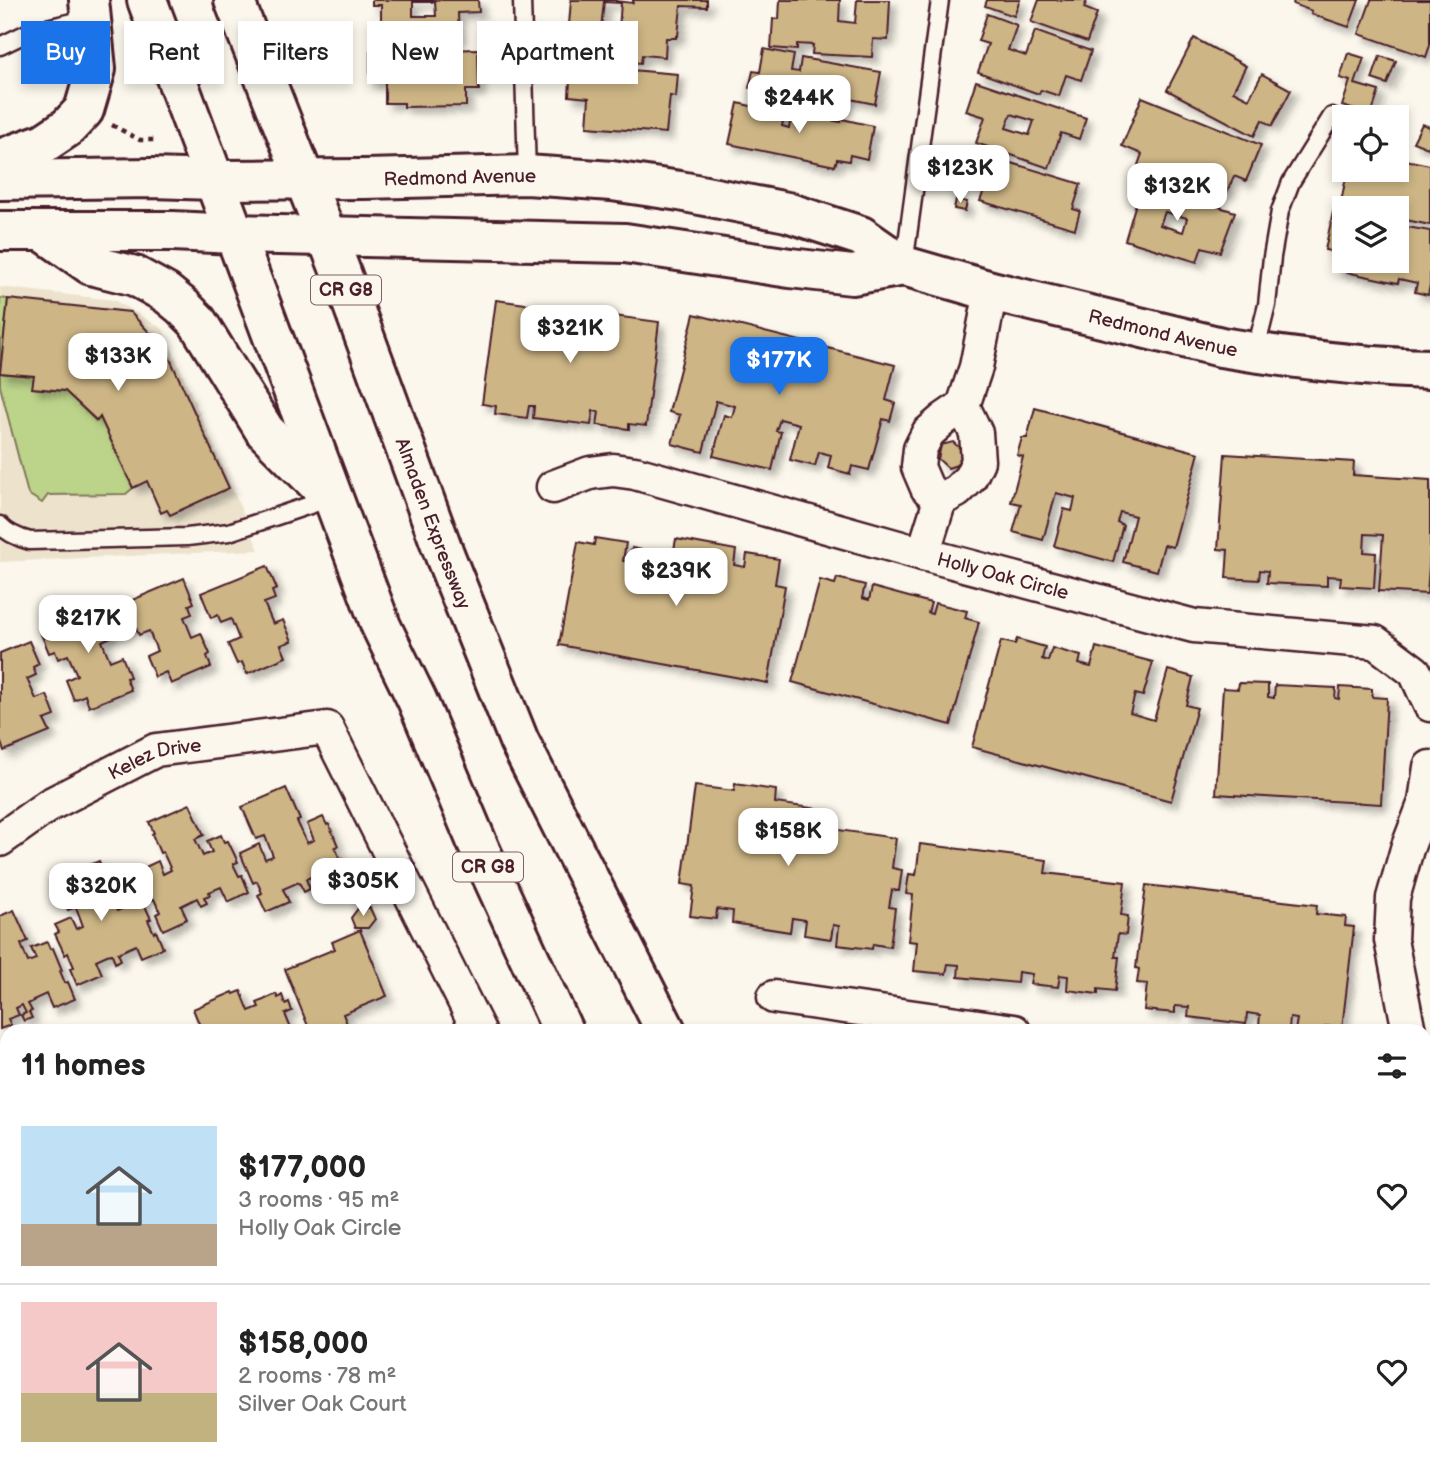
<!DOCTYPE html>
<meta charset="utf-8">
<style>
body{margin:0;font-family:"Balsamiq Sans",sans-serif;background:#f2f2f2;color:#222;height:100vh;display:flex;flex-direction:column;font-size:26px;white-space:nowrap}
*{box-sizing:border-box;margin:0}
p{font-size:23px;color:#767676}
.icon{flex:none;width:38px;height:38px;fill:none;stroke:currentColor;stroke-width:2;stroke-linecap:round;stroke-linejoin:round}
.map{position:relative;flex:1;overflow:hidden}
.sheet{position:absolute;left:0px;top:1024px;width:1432px;height:450px;display:flex;flex-direction:column;background:#fff;border-radius:21px 21px 0 0;box-shadow:0 4px 10px #0003}
.sheet>*{flex:none}
.guide{position:absolute;left:21px;top:21px;width:700px;height:63px;display:flex;gap:14px}
.controls{position:absolute;left:1332px;top:105px;display:grid;gap:14px}
.controls a{display:grid;place-items:center;width:77px;height:77px;border-radius:0px;background:#fff;box-shadow:0 4px 10px #0003;font-size:35px}
.price{position:absolute;translate:-50% -60px;padding:0 16px;border-radius:14px;background:#fff;color:#222;font-size:23px;line-height:46px;filter:drop-shadow(0 2px 4px #0008)}
.price::after{content:'';position:absolute;left:50%;top:42px;width:21px;height:16px;margin-left:-10px;background:inherit;clip-path:polygon(0 0,100% 0,50% 100%)}
.price.active{background:#1a73e8;color:#fff}
ul{padding:0;list-style:none}
li{display:flex;align-items:center;gap:21px;height:175px;padding:0 21px}
li+li{border-top:2px solid #e0e0e0}
li span{display:grid;place-items:center;flex:none;width:196px;height:140px;border-radius:0px;color:#555}
li>.icon{margin-inline-start:auto}
span .icon{width:84px;height:84px;fill:#fffc;stroke-width:1}
li b{font-size:30px}
h2{display:flex;justify-content:space-between;align-items:center;height:84px;padding:0 21px;font-size:30px}
.chip{padding:0 24px;border-radius:0px;background:#fff;box-shadow:0 4px 10px #0003;font-size:24px;line-height:63px}
.chip.active{background:#1a73e8;color:#fff}
.map>svg:first-child{display:block}
.built{fill:#ede3cd}
.green{fill:#bcd38a;stroke:#83795a;stroke-width:2}
.building{fill:#cdb585;stroke:#4a1f2b;stroke-width:2;fill-rule:evenodd;filter:url(#shadow)}
.lines{fill:none;stroke-linecap:round;stroke-linejoin:round}
.service-casing{stroke:#4a1f2b;stroke-width:21}
.minor-casing{stroke:#4a1f2b;stroke-width:37}
.tertiary-casing{stroke:#4a1f2b;stroke-width:44}
.primary-casing{stroke:#4a1f2b;stroke-width:44}
.path{stroke:#4a1f2b;stroke-width:4.5;stroke-dasharray:5 5;stroke-linecap:butt}
.service{stroke:#fbf7ec;stroke-width:16}
.minor{stroke:#fbf7ec;stroke-width:32}
.tertiary{stroke:#fbf7ec;stroke-width:38}
.primary{stroke:#fbf7ec;stroke-width:38}
.labels{text-anchor:middle;stroke-width:5;stroke-linejoin:round;paint-order:stroke}
.shield{fill:#fbf7ec;stroke:#7f6065;stroke-width:2}
.shield-label{font-size:18px;font-weight:bold;fill:#4a1f2b}
.street-label{font-size:19px;fill:#4a1f2b;stroke:#fbf7ec}
</style>
<div class="map">
<svg width="1430" height="1472" viewBox="0 0 1430 1472">
<defs>
<filter id="shadow"><feDropShadow dx="6" dy="6" stdDeviation="3.5" flood-color="#0004"/></filter>
</defs>
<rect width="100%" height="100%" fill="#fbf7ec"/>
<filter id="ink" filterUnits="userSpaceOnUse"><feTurbulence type="fractalNoise" baseFrequency=".0143" numOctaves="2"/><feDisplacementMap in="SourceGraphic" scale="14" xChannelSelector="R" yChannelSelector="G"/><feConvolveMatrix kernelMatrix="1 2 1 2 8 2 1 2 1" color-interpolation-filters="sRGB"/></filter>
<g filter="url(#ink)">
<polygon class="built" points="0,287 114,300 163,329 259,550 0,562"/>
<polygon class="green" points="0,298 8,299 0,373 34,376 33,388 65,391 96,421 100,417 133,488 126,494 48,495 42,503 28,494 0,386"/>
<g class="building">
<path d="M372 0H478L479 12 458 13 459 39 383 42V37H381V5H372ZM413 2H435L436 16H413Z"/>
<path d="M571 0H616V1L633 3V0H707V7L681 6 678 36H676V38H666L665 57 642 55 641 63 582 58 583 38 568 37ZM604 2 621 3 619 29 601 28Z"/>
<polygon points="780,0 840,0 839,21 855,23 857,0 890,0 888,40 873,39 872,57 812,54 813,45 797,44 797,50 771,48 773,19 779,19"/>
<polygon points="987,0 1020,0 1014,16 985,6"/>
<polygon points="1039,0 1087,0 1084,8 1097,13 1087,42 1031,22"/>
<polygon points="1294,0 1359,0 1349,27 1311,14 1312,11 1293,4"/>
<polygon points="1371,0 1430,0 1430,45 1426,57 1359,34"/>
<polygon points="987,14 1017,25 1008,50 1026,56 1035,31 1091,51 1081,80 1066,75 1059,96 1041,90 1039,94 978,72 988,44 978,41"/>
<polygon points="1194,38 1246,66 1233,91 1249,99 1262,74 1291,90 1272,126 1262,120 1254,136 1167,90"/>
<polygon points="478,49 479,90 466,90 466,106 404,107 404,103 385,103 385,82 370,82 370,51 430,50 430,77 445,77 445,50"/>
<polygon points="764,49 794,55 791,71 799,72 801,58 881,72 875,104 845,98 843,107 783,96 783,94 749,88 753,71 760,72"/>
<polygon points="1348,53 1364,58 1355,84 1379,91 1371,115 1342,106 1350,81 1340,78"/>
<polygon points="1380,56 1396,61 1387,84 1372,79"/>
<polygon points="571,65 678,74 676,97 670,96 666,133 587,127 589,98 569,96"/>
<path d="M976 81 1086 118 1079 139 1061 133 1049 168 976 143 985 117 966 111ZM1011 114 1034 121 1029 135 1006 128Z"/>
<polygon points="1142,97 1261,145 1246,181 1234,176 1227,192 1174,171 1172,175 1155,168 1154,171 1138,165 1142,154 1122,146"/>
<polygon points="756,102 786,108 782,126 789,128 792,112 841,122 842,119 873,126 867,159 850,155 849,161 837,159 835,166 729,144 738,103 755,107"/>
<polygon points="1422,124 1430,127 1430,144 1428,148 1413,142"/>
<polygon points="965,149 1081,184 1073,209 1080,211 1075,229 980,201 985,188 955,179"/>
<polygon points="1396,158 1430,165 1430,225 1396,218 1396,208 1348,208 1340,207 1346,177 1366,181 1368,170 1396,170"/>
<path d="M1133 180 1235 212 1220 252 1202 247 1197 262 1125 240 1139 193 1130 190ZM1165 212 1187 218 1183 232 1160 225Z"/>
<polygon points="1177,180 1187,182 1184,194 1174,191"/>
<polygon points="956,199 967,202 965,211 954,209"/>
<polygon points="1333,212 1344,214 1344,261 1396,261 1396,225 1430,231 1430,285 1428,295 1415,292 1417,283 1399,279 1398,283 1336,270 1339,253 1325,250"/>
<polygon points="8,299 130,312 166,350 229,488 170,515 167,510 161,513 147,481 133,488 100,417 97,421 65,391 32,388 34,376 0,373"/>
<polygon points="496,300 659,322 646,426 629,424 629,429 597,425 599,412 593,411 591,425 533,418 534,406 529,406 527,418 495,414 496,406 482,404"/>
<polygon points="694,314 895,365 886,400 895,403 890,421 883,419 869,470 852,466 850,474 828,468 831,455 819,452 815,466 790,460 799,424 780,419 776,431 781,432 772,470 713,456 724,415 732,417 735,406 716,401 703,452 672,444 680,415 669,412"/>
<polygon points="1035,408 1199,453 1173,547 1164,545 1157,571 1123,562 1135,516 1120,512 1117,522 1123,525 1113,562 1054,546 1064,509 1072,511 1075,498 1056,493 1043,540 1013,532 1021,504 1011,502 1023,457 1017,455 1022,438 1027,438"/>
<polygon points="953,442 963,451 960,464 948,468 938,459 941,445"/>
<polygon points="1225,454 1354,462 1353,475 1430,480 1430,553 1427,594 1379,591 1383,535 1365,534 1364,552 1376,553 1374,588 1340,586 1341,577 1327,576 1327,586 1267,583 1268,571 1260,570 1259,580 1226,578 1228,550 1218,549"/>
<polygon points="595,538 626,543 623,561 629,562 632,548 662,554 656,589 676,593 678,578 669,577 676,539 736,550 734,565 745,567 747,554 779,559 775,584 785,586 768,683 559,645 578,542 594,545"/>
<polygon points="267,566 277,589 272,591 275,599 264,603 273,624 283,620 292,641 281,645 286,657 247,674 242,662 237,664 228,644 239,639 231,619 221,623 218,615 211,618 201,593"/>
<polygon points="184,578 194,603 189,605 192,614 184,617 192,637 201,633 210,654 207,656 211,667 171,684 166,672 155,677 146,656 157,651 149,631 139,635 135,626 128,629 118,606"/>
<polygon points="837,578 865,585 862,598 869,600 872,587 931,603 928,613 932,614 935,603 967,611 965,618 979,622 951,725 792,682 820,580 835,584"/>
<polygon points="103,602 113,626 108,628 111,637 102,641 110,661 122,656 130,677 126,678 131,690 89,707 85,695 74,700 66,680 77,675 68,655 58,659 55,651 49,653 39,629"/>
<polygon points="1017,639 1045,647 1042,659 1048,661 1052,648 1081,656 1079,664 1091,667 1096,647 1153,662 1143,696 1135,694 1130,713 1154,720 1168,670 1193,677 1186,705 1197,708 1171,801 972,747 1001,641 1015,644"/>
<polygon points="29,641 39,664 33,667 36,675 27,679 36,699 47,695 55,716 44,720 50,732 4,751 0,740 0,653"/>
<polygon points="1239,683 1268,684 1268,697 1274,698 1275,685 1336,688 1335,698 1339,699 1340,687 1372,689 1372,697 1387,698 1381,804 1216,794 1223,688 1238,689"/>
<polygon points="735,784 776,790 775,803 819,809 817,827 896,838 892,868 902,870 899,891 892,890 889,907 895,908 890,947 873,944 872,949 837,945 839,926 833,925 831,939 804,935 806,920 792,918 790,932 732,923 733,911 717,909 716,919 690,916 694,886 682,884 695,786 734,791"/>
<polygon points="286,788 300,820 297,821 307,843 314,840 307,824 323,817 327,825 329,824 338,846 335,847 340,859 343,858 351,875 328,884 323,872 306,879 310,889 304,892 299,882 283,889 289,902 266,912 258,895 262,893 257,881 253,883 240,853 259,844 265,859 273,856 265,836 256,839 242,807"/>
<polygon points="190,804 204,835 195,839 203,856 212,852 207,841 221,835 224,842 228,841 238,862 233,864 239,876 242,875 249,892 228,902 221,887 209,892 210,895 204,897 207,903 201,906 197,898 181,906 187,919 163,930 156,914 160,912 154,899 151,900 141,877 144,876 141,869 158,861 163,874 171,870 163,852 160,853 152,834 154,833 149,822"/>
<polygon points="920,844 1047,860 1045,873 1125,882 1121,915 1128,916 1126,935 1118,934 1115,957 1119,957 1115,991 1098,989 1098,994 1067,990 1068,976 1060,975 1058,987 1030,984 1032,974 1018,972 1017,983 958,977 959,965 948,964 946,974 914,971 917,942 908,941 913,895 906,894 909,874 916,875"/>
<polygon points="99,861 113,893 109,894 117,911 124,908 119,898 135,891 139,898 141,897 151,919 148,920 154,933 156,931 163,948 141,957 136,945 118,953 121,960 115,963 112,954 107,955 96,960 102,974 77,985 70,969 74,967 68,953 65,955 55,934 59,932 55,925 71,918 76,929 83,926 76,907 68,910 55,879"/>
<polygon points="1146,885 1317,905 1316,914 1346,917 1345,926 1354,927 1342,1028 1325,1026 1324,1031 1295,1031 1297,1019 1290,1018 1289,1029 1259,1025 1260,1015 1247,1013 1246,1024 1188,1017 1189,1007 1175,1006 1175,1013 1144,1010 1147,984 1137,983 1139,969 1136,968"/>
<polygon points="359,907 370,908 375,919 368,928 355,928 351,918"/>
<polygon points="14,910 28,941 21,944 28,962 36,959 31,948 47,942 50,949 53,948 62,970 60,971 65,983 68,982 75,999 52,1008 46,994 33,1000 34,1001 28,1004 32,1011 29,1012 32,1018 24,1021 21,1015 26,1013 22,1005 16,1008 19,1015 8,1019 11,1025 0,1029 0,916"/>
<polygon points="360,930 387,996 343,1014 350,1031 310,1031 285,969 335,949 332,942"/>
<polygon points="241,991 249,1011 259,1007 257,1003 276,994 278,998 282,995 285,1004 289,1002 292,1011 285,1014 292,1031 202,1031 193,1009 233,992 234,994"/>
<polygon points="0,1104 7,1120 7,1181 0,1184"/>
<polygon points="7,1342 7,1428 0,1431 0,1345"/>
<polygon points="255,1466 279,1466 266,1472 258,1472"/>
<polygon points="307,1466 357,1466 359,1472 309,1472"/>
<polygon points="1061,1466 1205,1466 1207,1472 1064,1472"/>
<rect x="1238" y="1466" width="166" height="6"/>
</g>
<g class="lines">
<defs>
<g id="service">
<polyline points="522,0 527,175"/>
<polyline points="0,46 29,32 90,18"/>
<polyline points="904,265 940,0"/>
<polyline points="1255,353 1267,305 1272,257 1280,211 1291,182 1332,116"/>
<path d="M0 525C8 534 19 538 30 541L187 537 229 532 331 498"/>
</g>
<g id="minor">
<path id="s1" d="M553 487 590 473 613 470 635 473 923 554 1194 626 1375 642 1415 672 1430 705"/>
<polyline points="940,500 927,488 918,467 920,449 928,433 944,419 963,406 976,367 991,291"/>
<polyline points="923,554 940,500 957,491 970,478 978,461 976,433 963,406"/>
<path id="s2" d="M0 840 49 805 156 750 327 728 479 1031"/>
<polyline points="774,997 1014,1031"/>
<polyline points="1409,1031 1391,940 1393,898 1407,849 1425,802 1430,767"/>
<polyline points="1424,1110 1430,1138"/>
<polyline points="1424,1242 1430,1162"/>
<polyline points="0,1268 7,1265"/>
<polyline points="1424,1333 1430,1374"/>
<polyline points="146,1466 149,1472"/>
<polyline points="738,1466 743,1472"/>
</g>
<g id="tertiary">
<path id="s3" d="M0 180 152 178 214 180 364 179 527 175 612 181 680 191 787 212 861 236 904 266 991 291 1221 347C1288 358 1362 367 1430 369"/>
<polyline points="0,231 173,231 234,234 625,243 790,268 852,275 904,266"/>
</g>
<g id="primary">
<polyline points="147,0 381,626 417,700 481,852 563,1031"/>
<path id="s4" d="M234 0 340 270 445 556 519 741 666 1031"/>
<polyline points="0,159 44,143 68,127 84,110 96,69 89,0"/>
<polyline points="44,232 91,265 135,276 166,293 182,306 197,321 265,431 322,488"/>
<polyline points="828,1466 832,1472"/>
<polyline points="945,1466 949,1472"/>
</g>
</defs>
<use href="#service" class="service-casing"/>
<use href="#minor" class="minor-casing"/>
<use href="#tertiary" class="tertiary-casing"/>
<use href="#primary" class="primary-casing"/>
<polyline class="path" points="112,125 140,140 158,140"/>
<use href="#service" class="service"/>
<use href="#minor" class="minor"/>
<use href="#tertiary" class="tertiary"/>
<use href="#primary" class="primary"/>
</g>
</g>
<g class="labels">
<g class="shield">
<rect x="311" y="275.5" width="70" height="29" rx="5"/>
<rect x="453" y="852.5" width="70" height="29" rx="5"/>
</g>
<g class="shield-label">
<text x="346" y="296">CR G8</text>
<text x="488" y="873">CR G8</text>
</g>
<g class="street-label">
<text dy="7" stroke="none"><textPath href="#s3" startOffset="460">Redmond Avenue</textPath></text>
<text dy="7" stroke="none"><textPath href="#s3" startOffset="1188">Redmond Avenue</textPath></text>
<text dy="7" stroke="none"><textPath href="#s4" startOffset="560">Almaden Expressway</textPath></text>
<text dy="7" stroke="none"><textPath href="#s1" startOffset="467">Holly Oak Circle</textPath></text>
<text dy="7" stroke="none"><textPath href="#s2" startOffset="177">Kelez Drive</textPath></text>
</g>
</g>
</svg>
<div class="controls">
<a><svg class="icon" aria-label="locate" viewBox="0 0 24 24"><circle cx="12" cy="12" r="6"/><path d="M12 2v4M12 18v4M2 12h4M18 12h4"/></svg></a>
<a><svg class="icon" aria-label="layers" viewBox="0 0 24 24"><path d="M12 4l9 5-9 5-9-5zM3 14l9 5 9-5"/></svg></a>
</div>
<b class="price" style="left:799px;top:135px">$244K</b>
<b class="price" style="left:960px;top:205px">$123K</b>
<b class="price" style="left:1177px;top:223px">$132K</b>
<b class="price" style="left:570px;top:365px">$321K</b>
<b class="price" style="left:118px;top:393px">$133K</b>
<b class="price active" style="left:779px;top:397px">$177K</b>
<b class="price" style="left:676px;top:608px">$239K</b>
<b class="price" style="left:88px;top:655px">$217K</b>
<b class="price" style="left:788px;top:868px">$158K</b>
<b class="price" style="left:363px;top:918px">$305K</b>
<b class="price" style="left:101px;top:923px">$320K</b>
<div class="guide">
<a class="chip active">Buy</a>
<a class="chip">Rent</a>
<a class="chip">Filters</a>
<a class="chip">New</a>
<a class="chip">Apartment</a>
</div>
<section class="sheet">
<h2>11 homes<svg class="icon" aria-label="filters" viewBox="0 0 24 24"><path d="M4 7h16M4 17h16"/><circle cx="9" cy="7" r="2"/><circle cx="15" cy="17" r="2"/></svg></h2>
<ul>
<li><span style="background:linear-gradient(#bfe0f5 70%,#b9a48a 0)"><svg class="icon" aria-label="home" viewBox="0 0 24 24"><path d="M3 11l9-7 9 7M6 9v11h12V9"/></svg></span><div><b>$177,000</b><p>3 rooms · 95 m²</p><p>Holly Oak Circle</p></div><svg class="icon" aria-label="heart" viewBox="0 0 24 24"><path d="M12 20l-8-8c-3-5 5-10 8-4 3-6 11-1 8 4z"/></svg></li>
<li><span style="background:linear-gradient(#f6c9c9 65%,#c2b280 0)"><svg class="icon" aria-label="home" viewBox="0 0 24 24"><path d="M3 11l9-7 9 7M6 9v11h12V9"/></svg></span><div><b>$158,000</b><p>2 rooms · 78 m²</p><p>Silver Oak Court</p></div><svg class="icon" aria-label="heart" viewBox="0 0 24 24"><path d="M12 20l-8-8c-3-5 5-10 8-4 3-6 11-1 8 4z"/></svg></li>
</ul>
</section>
</div>
